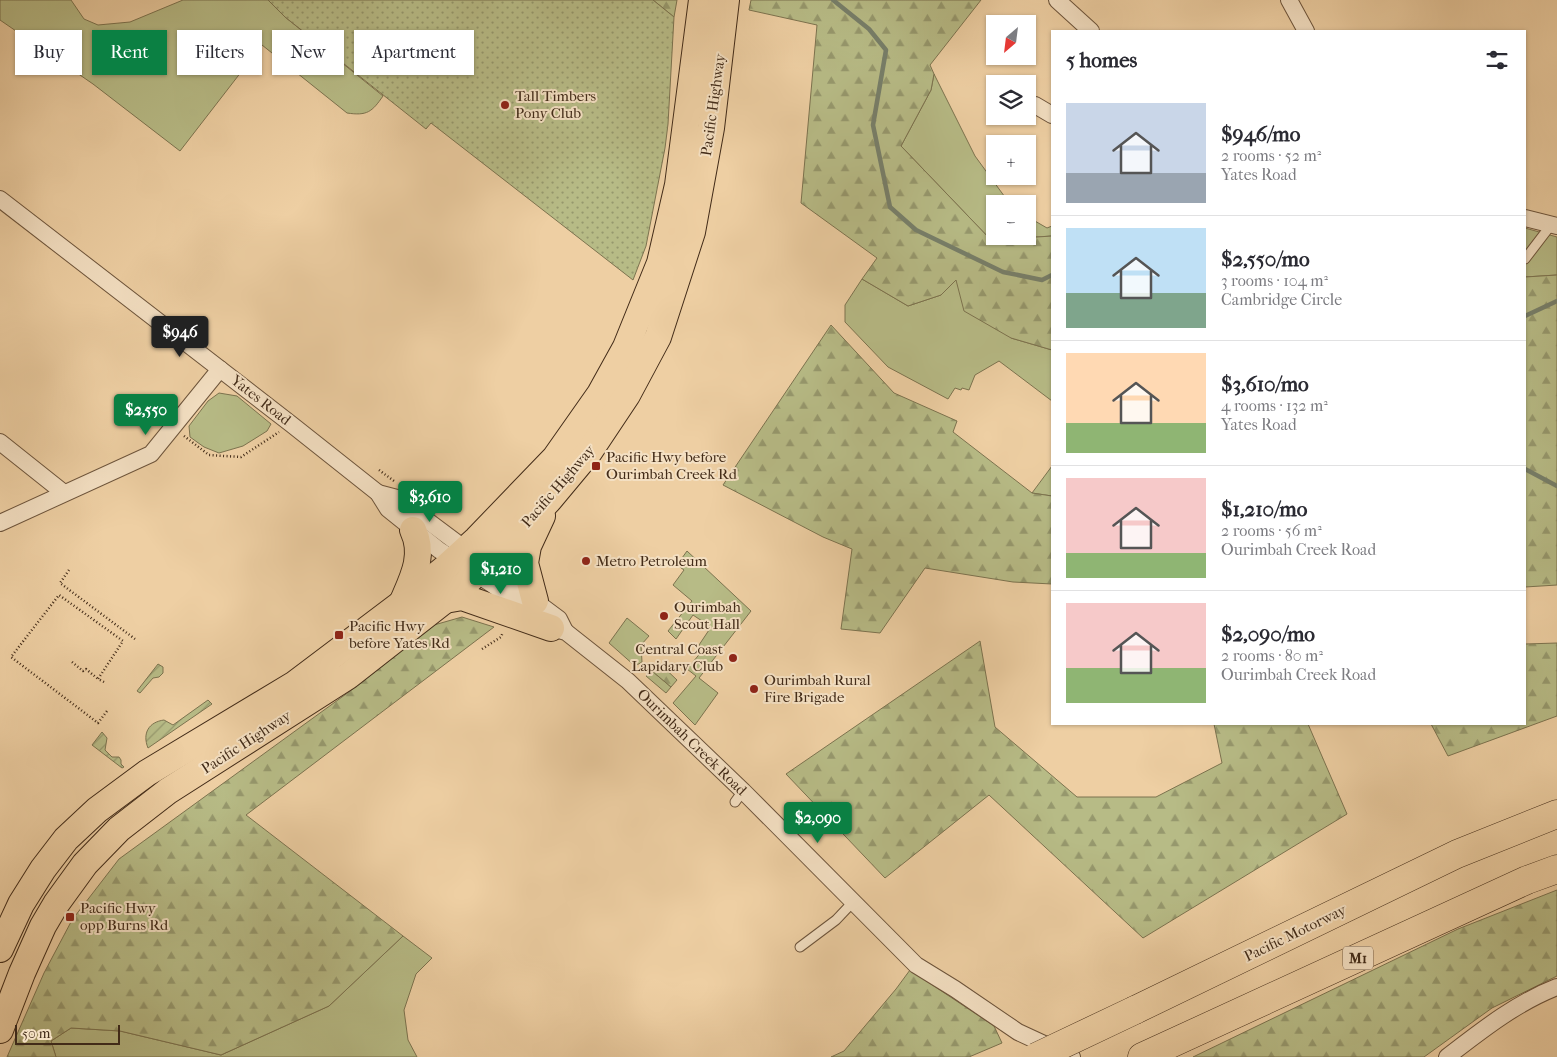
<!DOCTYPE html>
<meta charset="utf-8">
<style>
body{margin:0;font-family:"IM FELL French Canon",serif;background:#f2f2f3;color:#2b2b33;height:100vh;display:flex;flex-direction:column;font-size:19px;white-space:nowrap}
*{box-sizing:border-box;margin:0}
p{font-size:16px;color:#7c7c81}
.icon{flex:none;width:28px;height:28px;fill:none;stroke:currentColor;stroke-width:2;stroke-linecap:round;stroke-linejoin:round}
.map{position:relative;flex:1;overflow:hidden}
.details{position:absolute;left:1051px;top:30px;width:475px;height:695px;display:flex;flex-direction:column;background:#fff;border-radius:0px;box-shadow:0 1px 4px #0004}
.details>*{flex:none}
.guide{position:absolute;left:15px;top:30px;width:475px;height:45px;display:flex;gap:10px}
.needle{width:32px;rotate:208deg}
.fabs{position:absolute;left:986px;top:15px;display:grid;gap:10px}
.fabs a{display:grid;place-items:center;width:50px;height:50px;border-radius:0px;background:#fff;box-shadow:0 1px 4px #0004;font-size:25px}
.scale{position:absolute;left:15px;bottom:12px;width:105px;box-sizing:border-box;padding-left:5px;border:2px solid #422b18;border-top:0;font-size:14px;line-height:18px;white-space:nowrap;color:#422b18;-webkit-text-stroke:4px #f4e0c3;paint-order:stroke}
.price{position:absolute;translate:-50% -42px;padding:0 11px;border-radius:5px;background:#0b8043;color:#fff;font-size:16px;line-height:32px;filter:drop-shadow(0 1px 2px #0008)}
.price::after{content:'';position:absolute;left:50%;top:30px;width:15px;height:11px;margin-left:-8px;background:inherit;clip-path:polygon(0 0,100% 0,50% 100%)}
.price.active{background:#222;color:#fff}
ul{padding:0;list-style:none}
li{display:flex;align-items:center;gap:15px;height:125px;padding:0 15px}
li+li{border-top:1px solid #e1e1e2}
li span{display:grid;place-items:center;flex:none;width:140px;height:100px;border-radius:0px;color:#555}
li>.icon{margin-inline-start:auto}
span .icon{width:60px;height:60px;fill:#fffc;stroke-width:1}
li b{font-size:21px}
h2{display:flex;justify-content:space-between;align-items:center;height:60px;padding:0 15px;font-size:21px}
.pill{padding:0 18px;border-radius:0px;background:#fff;box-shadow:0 1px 4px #0004;font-size:18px;line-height:45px}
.pill.active{background:#0b8043;color:#fff}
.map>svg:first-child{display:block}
.grass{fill:#b7bb86;stroke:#7c734f}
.forest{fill:url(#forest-firs);stroke:#7c734f}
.park{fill:url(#park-dots);stroke:#7c734f}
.garden{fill:url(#garden-furrows);stroke:#7c734f}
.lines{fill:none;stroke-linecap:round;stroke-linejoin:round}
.stream{stroke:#777f6a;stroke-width:4.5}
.lane-casing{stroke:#6d543b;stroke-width:11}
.street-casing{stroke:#6d543b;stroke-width:18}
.primary-casing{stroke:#422b18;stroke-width:28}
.highway-casing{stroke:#422b18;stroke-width:29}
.path{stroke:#422b18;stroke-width:2.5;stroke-dasharray:1 2.5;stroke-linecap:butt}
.lane{stroke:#f4e0c3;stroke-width:9}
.street{stroke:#f4e0c3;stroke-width:16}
.primary{stroke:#eecfa3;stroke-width:26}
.highway{stroke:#eecfa3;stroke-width:28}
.highway-bridge-casing{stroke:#422b18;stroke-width:29;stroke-linecap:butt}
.highway-bridge{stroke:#eecfa3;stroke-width:28}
.poi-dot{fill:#8f2418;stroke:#f4e0c3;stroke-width:2}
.labels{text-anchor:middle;stroke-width:4;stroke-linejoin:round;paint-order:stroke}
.shield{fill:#f4e0c3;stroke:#77614b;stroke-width:1}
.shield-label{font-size:14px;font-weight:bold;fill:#422b18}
.poi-label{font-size:15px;fill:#422b18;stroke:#f4e0c3;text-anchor:start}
.street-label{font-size:15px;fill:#422b18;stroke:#f4e0c3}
</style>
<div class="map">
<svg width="1557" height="1057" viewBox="0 0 1557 1057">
<defs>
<pattern id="forest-firs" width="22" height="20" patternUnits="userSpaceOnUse" patternTransform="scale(1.25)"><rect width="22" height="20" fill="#b7bb86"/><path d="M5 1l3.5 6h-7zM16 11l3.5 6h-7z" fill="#96986d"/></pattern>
<pattern id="park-dots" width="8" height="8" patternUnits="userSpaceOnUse" patternTransform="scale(1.25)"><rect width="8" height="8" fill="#b7bb86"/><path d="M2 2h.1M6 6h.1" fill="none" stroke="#96986d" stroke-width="1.8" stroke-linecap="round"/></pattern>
<pattern id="garden-furrows" width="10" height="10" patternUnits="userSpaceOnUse" patternTransform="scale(1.25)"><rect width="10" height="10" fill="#b7bb86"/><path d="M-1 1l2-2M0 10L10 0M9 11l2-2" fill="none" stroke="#96986d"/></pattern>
</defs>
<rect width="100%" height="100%" fill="#eecfa3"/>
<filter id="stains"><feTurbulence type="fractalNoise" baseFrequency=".004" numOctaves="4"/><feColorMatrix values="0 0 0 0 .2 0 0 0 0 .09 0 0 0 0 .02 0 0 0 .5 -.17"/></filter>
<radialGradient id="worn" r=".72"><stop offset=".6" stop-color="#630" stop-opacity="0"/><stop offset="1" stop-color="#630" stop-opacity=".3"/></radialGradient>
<g class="grass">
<path d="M0 0H71L84 19 98 25 130 22 183 0H268L285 17 383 96C372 112 367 116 347 113L262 45 180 151 93 84 0 20Z"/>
<polygon points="934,74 975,156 1010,204 995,204 995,236 1028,236 1028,217 1047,228 1052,226 1052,236 991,240 901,146 931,90"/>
<polygon points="1525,228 1557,237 1557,275 1525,277"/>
<polygon points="862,279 908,306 941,295 956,280 1011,338 1052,350 1052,401 999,361 975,375 969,390 962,388 961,390 955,388 948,399 888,367 845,322 845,305"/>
<polygon points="219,393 237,396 271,424 267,431 243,446 219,453 204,447 190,437 189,426 208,401"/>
<polygon points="1052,466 1052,496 1032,493"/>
<polygon points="687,551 751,611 699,678 718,693 695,725 673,703 696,676 687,669 703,650 699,645 711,627 693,615 676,639 668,631 692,601 673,585 684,570 677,565"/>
<polygon points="627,618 649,636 641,645 642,662 635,666 609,643"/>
<polygon points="652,671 671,687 666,693 646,676"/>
<polygon points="403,936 432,958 416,974 404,1010 408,1040 417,1057 56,1057 51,1041 71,1028 120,1031 221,1055 329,1006"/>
</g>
<g class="forest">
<polygon points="653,0 677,0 674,17"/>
<polygon points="751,0 981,0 930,65 934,74 931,90 901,146 991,240 1052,236 1052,350 1011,338 964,311 956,280 941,295 908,306 862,279 877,258 801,203 817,25 749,10"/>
<polygon points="1557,275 1557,585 1525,587 1525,277"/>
<polygon points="831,325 894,393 957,421 953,432 1032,493 1052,496 1052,584 1013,582 925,568 880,633 841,629 852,549 823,537 723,485"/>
<polygon points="462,617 494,627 246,815 403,936 329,1006 221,1055 120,1031 71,1028 51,1041 56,1057 7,1057 44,973 72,920 119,859 353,689 434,625"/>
<polygon points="980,641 995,727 1077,797 1156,797 1222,763 1214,724 1308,724 1347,814 1143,938 989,795 885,878 786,774"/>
<polygon points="1557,643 1557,716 1448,756 1431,724 1525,724 1525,644"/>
<polygon points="658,662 677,680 671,687 652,671"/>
<polygon points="1557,890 1557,976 1492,1008 1424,1057 1193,1057 1458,929"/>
<polygon points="910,970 994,1026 1002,1043 969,1057 831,1057 844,1051 896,989"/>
</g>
<polygon class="park" points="268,0 653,0 674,17 668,124 665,148 646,246 633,280 431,123 426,129 285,17"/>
<g class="garden">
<polygon points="158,664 163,667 163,673 159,677 153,678 140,693 137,691"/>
<path d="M208 700 212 704 148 748C142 733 149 722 164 720L173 725Z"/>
<polygon points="102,732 107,738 105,750 112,757 119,757 121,760 121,764 124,767 122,768 92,745"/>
</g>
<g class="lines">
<g class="stream">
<polyline points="833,0 869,29 886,50 873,125 890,207 916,230 1003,272 1042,280 1052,275"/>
<polyline points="1525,316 1557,301"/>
<polyline points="1525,469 1557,486"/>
</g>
<defs>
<g id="lane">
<polyline points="1525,259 1551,225"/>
<polyline points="735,802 743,791"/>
<polyline points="800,947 836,920 853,902"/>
</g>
<g id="street">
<polyline points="1057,0 1091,31"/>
<polyline points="1289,0 1306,31"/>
<polyline points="1035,105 1052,115"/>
<polyline points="0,199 291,424 378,493 388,509 439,550 493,585 551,628 566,632 628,681 743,791 916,965 955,989 1018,1032 1072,1057"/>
<polyline points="1525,218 1557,226"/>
<polyline points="0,442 64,493"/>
<polyline points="378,493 397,498 559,619 565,631"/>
<polyline points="0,523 151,454 220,369"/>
<path d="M1447 1057C1482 1030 1516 1003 1557 987"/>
</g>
<g id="primary">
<polyline points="445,600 462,597 551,628"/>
<path d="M403 601C413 578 425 555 413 530"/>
<polyline points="535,601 525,563 528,546 542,516"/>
<polyline points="0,949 21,904 43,869 66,839 97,810 147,773 295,684 401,604 444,569 477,539 555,458 600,394 626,347 660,263 678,185 702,0"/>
<polyline points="0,1030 22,973 43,926 56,904 85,864 119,829 168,791 348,676 445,600 466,583 502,549 549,500 589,452 627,395 658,337 692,232 711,128 726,0"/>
</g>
<g id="highway">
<polyline points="1135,1010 1457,854 1557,814"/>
<polyline points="1142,1057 1527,880 1557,869"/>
</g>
</defs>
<use href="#lane" class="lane-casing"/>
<use href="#street" class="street-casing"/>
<use href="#primary" class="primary-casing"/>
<use href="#highway" class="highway-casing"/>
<g class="path">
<polyline points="184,436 209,455 241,457 279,432"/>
<polyline points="379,470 394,481"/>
<polyline points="69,570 60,583 135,639"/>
<polyline points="482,649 501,637 503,632"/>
<polyline points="72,662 83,671 86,669 98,679"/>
<polyline points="104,682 98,679 123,641 59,595 11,657 98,723 107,711"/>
</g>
<use href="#lane" class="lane"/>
<use href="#street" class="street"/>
<use href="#primary" class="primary"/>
<use href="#highway" class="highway"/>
<defs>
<polyline id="highway-bridge" points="1036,1057 1135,1010"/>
</defs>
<use href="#highway-bridge" class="highway-bridge-casing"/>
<use href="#highway-bridge" class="highway-bridge"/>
</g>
<g class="poi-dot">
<circle cx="505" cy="105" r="5"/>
<rect x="591" y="461" width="10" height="10" rx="2.5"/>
<circle cx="586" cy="561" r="5"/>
<circle cx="664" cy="616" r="5"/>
<rect x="334" y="630" width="10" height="10" rx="2.5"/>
<circle cx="733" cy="658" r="5"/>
<circle cx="754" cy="689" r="5"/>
<rect x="65" y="912" width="10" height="10" rx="2.5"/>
</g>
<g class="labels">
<rect class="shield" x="1343" y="946.5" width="30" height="23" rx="4"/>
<g class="shield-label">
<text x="1358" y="963">M1</text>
</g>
<g class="poi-label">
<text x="515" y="101">Tall Timbers<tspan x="515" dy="17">Pony Club</tspan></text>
<text x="606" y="462">Pacific Hwy before<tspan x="606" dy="17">Ourimbah Creek Rd</tspan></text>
<text x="596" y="566">Metro Petroleum</text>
<text x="674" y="612">Ourimbah<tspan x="674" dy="17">Scout Hall</tspan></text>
<text x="349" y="631">Pacific Hwy<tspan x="349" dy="17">before Yates Rd</tspan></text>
<text x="723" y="654" text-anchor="end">Central Coast<tspan x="723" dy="17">Lapidary Club</tspan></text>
<text x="764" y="685">Ourimbah Rural<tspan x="764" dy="17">Fire Brigade</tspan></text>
<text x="80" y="913">Pacific Hwy<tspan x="80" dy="17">opp Burns Rd</tspan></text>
</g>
<g class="street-label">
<text transform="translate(713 105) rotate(-82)" y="5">Pacific Highway</text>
<text transform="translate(261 400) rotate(38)" y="5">Yates Road</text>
<text transform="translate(558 486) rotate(-49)" y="5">Pacific Highway</text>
<text transform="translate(246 742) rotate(-33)" y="5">Pacific Highway</text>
<text transform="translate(692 742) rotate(44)" y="5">Ourimbah Creek Road</text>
<text transform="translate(1295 933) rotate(-26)" y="5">Pacific Motorway</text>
</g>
</g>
<rect width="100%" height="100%" filter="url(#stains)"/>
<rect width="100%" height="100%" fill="url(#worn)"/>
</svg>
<div class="fabs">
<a><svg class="needle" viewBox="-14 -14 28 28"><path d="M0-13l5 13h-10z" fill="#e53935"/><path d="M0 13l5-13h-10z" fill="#7c7c81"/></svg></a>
<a><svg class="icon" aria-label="layers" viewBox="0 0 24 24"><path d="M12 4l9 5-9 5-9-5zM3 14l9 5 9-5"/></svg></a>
<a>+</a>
<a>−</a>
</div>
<div class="scale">50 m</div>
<b class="price active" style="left:180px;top:358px">$946</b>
<b class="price" style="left:146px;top:436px">$2,550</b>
<b class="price" style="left:430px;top:523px">$3,610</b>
<b class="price" style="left:501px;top:595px">$1,210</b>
<b class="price" style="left:818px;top:844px">$2,090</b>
<div class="guide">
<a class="pill">Buy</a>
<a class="pill active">Rent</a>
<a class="pill">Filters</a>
<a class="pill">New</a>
<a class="pill">Apartment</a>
</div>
<section class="details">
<h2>5 homes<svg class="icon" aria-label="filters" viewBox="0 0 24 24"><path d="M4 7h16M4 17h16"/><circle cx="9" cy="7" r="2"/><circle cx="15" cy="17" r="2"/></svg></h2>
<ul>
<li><span style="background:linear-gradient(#c9d6e8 70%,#9aa5b1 0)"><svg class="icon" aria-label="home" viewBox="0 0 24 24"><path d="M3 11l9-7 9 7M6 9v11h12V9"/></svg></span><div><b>$946/mo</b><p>2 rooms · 52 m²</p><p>Yates Road</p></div></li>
<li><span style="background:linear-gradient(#bfe0f5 65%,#7fa58c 0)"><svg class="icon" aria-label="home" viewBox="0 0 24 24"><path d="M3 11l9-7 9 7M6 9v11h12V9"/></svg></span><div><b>$2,550/mo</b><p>3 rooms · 104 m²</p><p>Cambridge Circle</p></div></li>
<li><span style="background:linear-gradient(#ffd9b3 70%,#8fb573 0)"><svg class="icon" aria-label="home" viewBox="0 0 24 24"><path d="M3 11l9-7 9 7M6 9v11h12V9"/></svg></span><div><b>$3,610/mo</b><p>4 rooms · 132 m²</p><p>Yates Road</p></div></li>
<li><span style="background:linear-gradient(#f6c9c9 75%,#8fb573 0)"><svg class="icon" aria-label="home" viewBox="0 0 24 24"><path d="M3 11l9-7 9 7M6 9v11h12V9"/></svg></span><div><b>$1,210/mo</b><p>2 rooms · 56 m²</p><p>Ourimbah Creek Road</p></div></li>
<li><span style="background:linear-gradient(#f6c9c9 65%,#8fb573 0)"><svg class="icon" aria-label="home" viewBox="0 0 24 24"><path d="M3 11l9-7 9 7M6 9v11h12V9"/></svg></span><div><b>$2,090/mo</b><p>2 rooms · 80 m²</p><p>Ourimbah Creek Road</p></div></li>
</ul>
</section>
</div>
